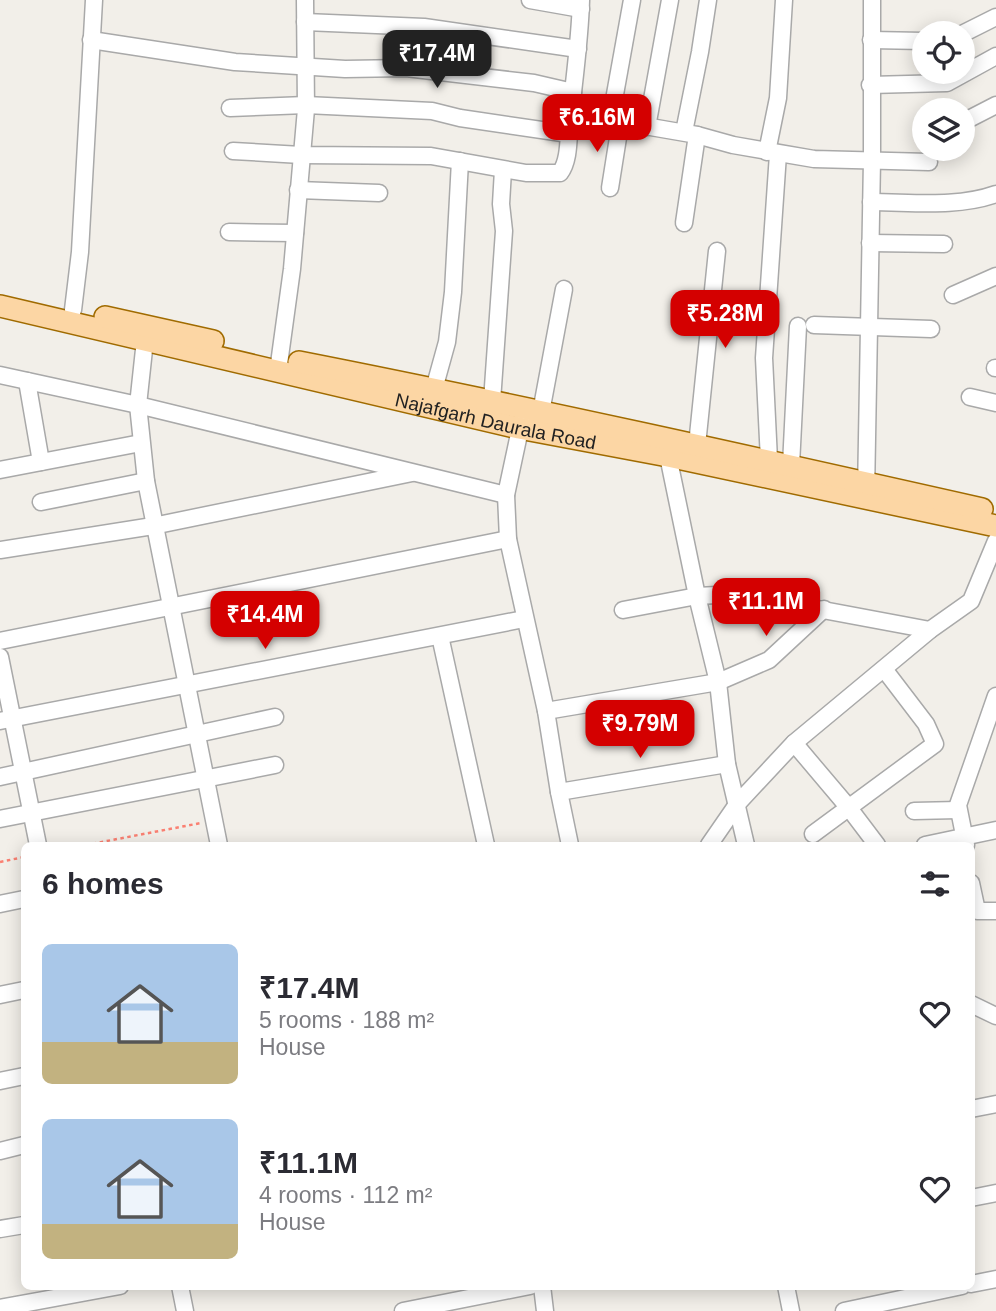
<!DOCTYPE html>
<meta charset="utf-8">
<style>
body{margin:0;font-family:Helvetica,sans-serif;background:#f7f7f7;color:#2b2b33;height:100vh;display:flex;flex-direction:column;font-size:26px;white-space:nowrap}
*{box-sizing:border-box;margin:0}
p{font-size:23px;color:#7c7c81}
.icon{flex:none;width:38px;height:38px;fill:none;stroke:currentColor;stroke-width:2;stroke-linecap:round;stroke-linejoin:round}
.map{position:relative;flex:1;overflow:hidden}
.panel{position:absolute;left:21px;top:842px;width:954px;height:448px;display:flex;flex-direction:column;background:#fff;border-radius:10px;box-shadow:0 4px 18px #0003}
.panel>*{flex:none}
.controls{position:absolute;left:912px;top:21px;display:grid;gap:14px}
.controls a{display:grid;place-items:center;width:63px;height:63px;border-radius:50%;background:#fff;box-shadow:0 4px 18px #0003;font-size:35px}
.price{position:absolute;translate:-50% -60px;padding:0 16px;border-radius:14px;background:#d40000;color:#fff;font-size:23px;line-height:46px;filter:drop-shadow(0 2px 4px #0008)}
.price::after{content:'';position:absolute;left:50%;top:42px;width:21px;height:16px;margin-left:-10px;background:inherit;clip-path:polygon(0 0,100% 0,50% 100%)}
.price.on{background:#222;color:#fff}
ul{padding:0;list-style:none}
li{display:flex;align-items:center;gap:21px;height:175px;padding:0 21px}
li span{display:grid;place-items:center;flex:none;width:196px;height:140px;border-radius:10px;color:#555}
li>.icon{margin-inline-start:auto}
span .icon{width:84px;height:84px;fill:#fffc;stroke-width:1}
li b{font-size:30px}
h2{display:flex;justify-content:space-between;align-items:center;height:84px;padding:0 21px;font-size:30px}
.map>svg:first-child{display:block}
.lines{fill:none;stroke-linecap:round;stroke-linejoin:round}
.minor-casing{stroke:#a9a9a9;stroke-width:19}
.major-casing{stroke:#a06b00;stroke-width:24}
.path{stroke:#fa8072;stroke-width:2.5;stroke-dasharray:3.5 3.5;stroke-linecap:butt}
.minor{stroke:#fff;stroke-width:16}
.major{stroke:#fcd6a4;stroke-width:21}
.labels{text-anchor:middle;stroke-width:6;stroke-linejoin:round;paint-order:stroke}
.street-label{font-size:19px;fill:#222;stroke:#fff}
</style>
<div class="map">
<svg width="996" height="1311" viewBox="0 0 996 1311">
<rect width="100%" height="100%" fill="#f2efe9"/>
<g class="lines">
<defs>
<g id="minor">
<polyline points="530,0 581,9"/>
<polyline points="305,22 424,27 578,49"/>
<polyline points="962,34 996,17"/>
<polyline points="91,40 235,62 345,69 406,68 534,83 573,92"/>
<polyline points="871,40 924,41"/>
<polyline points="870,85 947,83 996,56"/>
<polyline points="230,108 306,105 432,111 460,118 569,134"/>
<polyline points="965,121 996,105"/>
<polyline points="570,122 639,125 697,135 733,145 814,159 929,162"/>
<polyline points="610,122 632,0"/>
<polyline points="647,127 670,0"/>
<polyline points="684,132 700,52 708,0"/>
<path d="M233 151 301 155 431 156 526 173H560C570 160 568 136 570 120 574 80 580 40 581 0"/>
<polyline points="767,152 778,98 784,0"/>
<polyline points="610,188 620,125"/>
<polyline points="298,190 379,193"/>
<path d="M871 202C912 202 957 208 996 194"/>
<polyline points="684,223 697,135"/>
<polyline points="229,232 295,233"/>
<polyline points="870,243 944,244"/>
<polyline points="953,295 996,276"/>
<polyline points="73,310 80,252 94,0"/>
<polyline points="814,325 931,329"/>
<polyline points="146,331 138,405 146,481 219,845"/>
<polyline points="995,368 996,368"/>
<polyline points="278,371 292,269 306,109 305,0"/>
<polyline points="0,375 138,405 506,495"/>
<polyline points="27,381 41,462"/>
<polyline points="434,389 447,342 453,292 460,161"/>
<polyline points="970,397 996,403"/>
<polyline points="492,401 504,231 501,204 503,170"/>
<polyline points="541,412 564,289"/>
<polyline points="522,420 506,495 508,539 546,711 559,792 570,845"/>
<polyline points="697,445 717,251"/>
<polyline points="668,456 697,596 718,682 727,764 746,845"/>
<polyline points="769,460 764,358 778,154"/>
<polyline points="791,465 798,326"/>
<polyline points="0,470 141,443"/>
<polyline points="866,494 872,160 872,0"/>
<polyline points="41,502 146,481"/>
<polyline points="0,550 153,526 412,473"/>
<polyline points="623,610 697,596 737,594 930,630"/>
<polyline points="440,636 486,845"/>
<polyline points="0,641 508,539"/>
<polyline points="0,657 38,845"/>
<polyline points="546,711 718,682 769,660 824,609"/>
<polyline points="0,721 524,619"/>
<polyline points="794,743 849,808 877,845"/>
<polyline points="0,777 275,717"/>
<polyline points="559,792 727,764"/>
<polyline points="914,811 958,810"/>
<polyline points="0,819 275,765"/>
<polyline points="813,834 935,744 926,724 884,669"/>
<polyline points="709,845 738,803 794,743 930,630 971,601 996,541"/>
<polyline points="925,845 996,830"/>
<polyline points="966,845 958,805 996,696"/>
<polyline points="971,883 977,911 996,911"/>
<polyline points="0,904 24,899"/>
<polyline points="0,995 24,990"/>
<polyline points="971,1004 996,1016"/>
<polyline points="0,1081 24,1076"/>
<polyline points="971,1109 996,1104"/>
<polyline points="0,1151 24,1145"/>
<polyline points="971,1198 996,1193"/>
<polyline points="0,1229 24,1225"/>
<polyline points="971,1284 996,1279"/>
<polyline points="180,1286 185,1311"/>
<polyline points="542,1286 545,1311"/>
<polyline points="786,1286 791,1311"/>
<polyline points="0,1308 120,1286"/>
<polyline points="403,1311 530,1286"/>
<polyline points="844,1311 962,1286"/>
</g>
<g id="major">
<path id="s1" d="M0 306 519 428 668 456 996 526"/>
<polyline points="105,317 213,341"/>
<path d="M299 362C528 407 755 458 982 509"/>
</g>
</defs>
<use href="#minor" class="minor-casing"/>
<use href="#major" class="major-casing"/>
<g class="path">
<polyline points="86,845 201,823"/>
<polyline points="0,862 24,857"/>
</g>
<use href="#minor" class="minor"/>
<use href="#major" class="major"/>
</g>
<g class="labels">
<g class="street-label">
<text dy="7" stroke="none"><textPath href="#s1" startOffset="509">Najafgarh Daurala Road</textPath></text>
</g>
</g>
</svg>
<div class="controls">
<a><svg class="icon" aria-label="locate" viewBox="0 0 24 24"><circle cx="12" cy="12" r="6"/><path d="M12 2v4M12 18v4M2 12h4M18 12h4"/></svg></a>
<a><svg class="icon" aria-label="layers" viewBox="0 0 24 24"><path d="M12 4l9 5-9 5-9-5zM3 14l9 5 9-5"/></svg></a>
</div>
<b class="price on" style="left:437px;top:90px">₹17.4M</b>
<b class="price" style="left:597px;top:154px">₹6.16M</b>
<b class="price" style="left:725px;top:350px">₹5.28M</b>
<b class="price" style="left:766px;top:638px">₹11.1M</b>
<b class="price" style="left:265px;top:651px">₹14.4M</b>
<b class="price" style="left:640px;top:760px">₹9.79M</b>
<section class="panel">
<h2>6 homes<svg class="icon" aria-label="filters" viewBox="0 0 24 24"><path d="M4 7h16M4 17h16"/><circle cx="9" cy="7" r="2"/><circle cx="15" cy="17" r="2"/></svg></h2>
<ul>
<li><span style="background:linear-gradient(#a9c7e8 70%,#c2b280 0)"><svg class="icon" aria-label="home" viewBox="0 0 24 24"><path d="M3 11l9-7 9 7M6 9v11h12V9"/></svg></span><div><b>₹17.4M</b><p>5 rooms · 188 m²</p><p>House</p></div><svg class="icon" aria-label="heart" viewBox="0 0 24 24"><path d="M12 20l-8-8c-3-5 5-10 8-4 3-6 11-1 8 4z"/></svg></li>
<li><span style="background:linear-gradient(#a9c7e8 75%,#c2b280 0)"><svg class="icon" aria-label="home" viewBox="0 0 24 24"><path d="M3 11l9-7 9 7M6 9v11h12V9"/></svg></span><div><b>₹11.1M</b><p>4 rooms · 112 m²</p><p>House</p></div><svg class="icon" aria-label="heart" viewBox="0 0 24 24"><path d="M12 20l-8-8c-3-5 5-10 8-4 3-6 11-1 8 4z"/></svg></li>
</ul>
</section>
</div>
